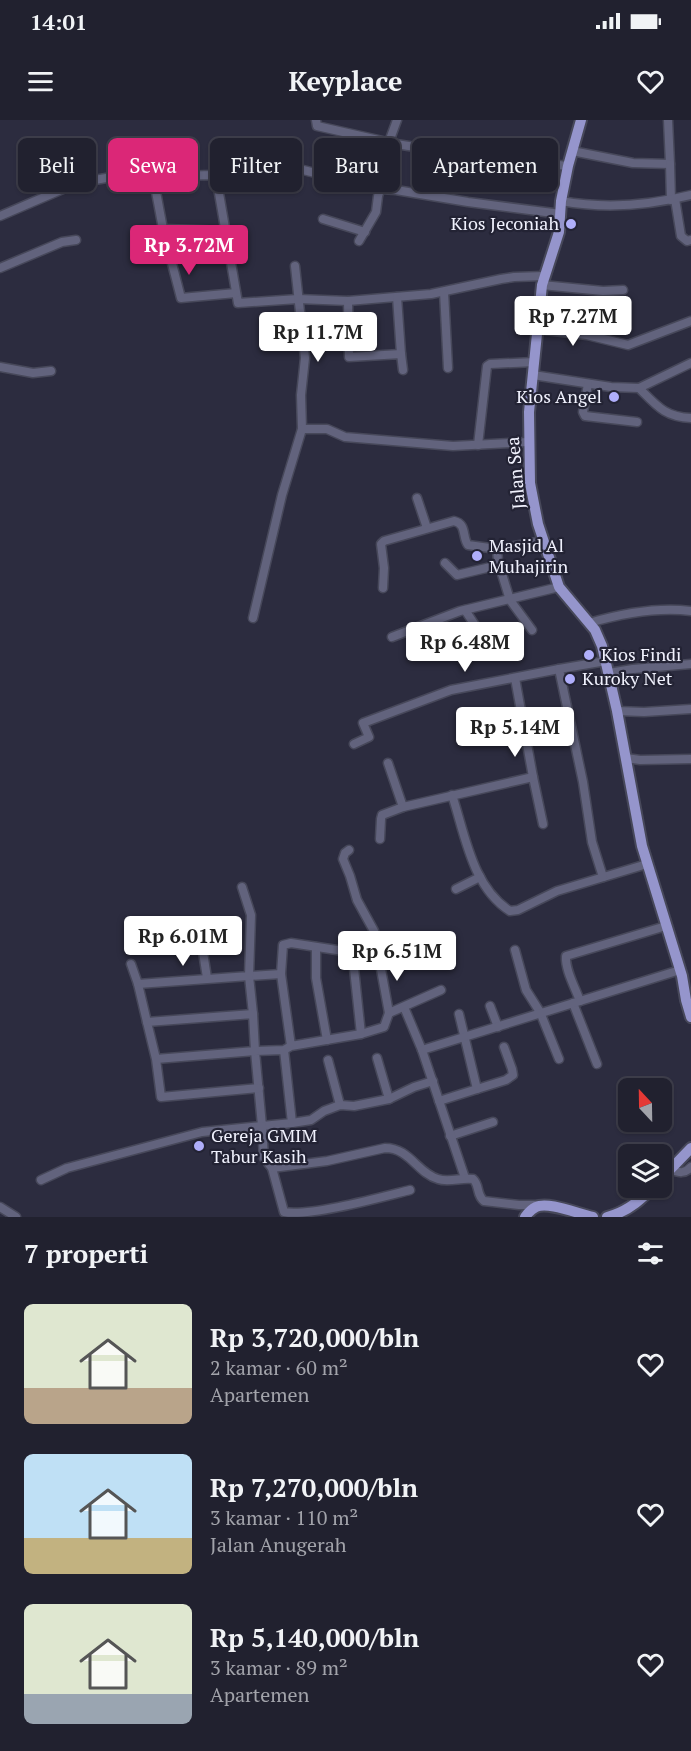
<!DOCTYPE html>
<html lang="id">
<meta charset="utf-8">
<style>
body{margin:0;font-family:"PT Serif",serif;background:#2d2e3b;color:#f1f3f6;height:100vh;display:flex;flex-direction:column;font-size:22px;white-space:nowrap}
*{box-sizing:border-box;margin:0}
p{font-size:20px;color:#a2a3aa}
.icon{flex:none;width:33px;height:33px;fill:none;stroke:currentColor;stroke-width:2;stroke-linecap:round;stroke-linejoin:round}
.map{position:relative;height:1097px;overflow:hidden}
.details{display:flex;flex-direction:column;background:#21212f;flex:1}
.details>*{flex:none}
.hud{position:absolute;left:18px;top:18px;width:656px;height:54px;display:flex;gap:12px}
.needle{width:39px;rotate:338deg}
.buttons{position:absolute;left:618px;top:958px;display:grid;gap:12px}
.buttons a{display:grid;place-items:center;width:54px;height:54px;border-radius:9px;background:#21212f;box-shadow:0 2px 4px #0004,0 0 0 2px #3e3e4b;font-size:30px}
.price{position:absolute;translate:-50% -51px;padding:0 14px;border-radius:6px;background:#fff;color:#222;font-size:20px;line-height:39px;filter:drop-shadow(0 2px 3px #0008)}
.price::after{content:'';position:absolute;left:50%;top:36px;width:18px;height:14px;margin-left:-9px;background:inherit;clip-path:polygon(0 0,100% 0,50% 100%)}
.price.selected{background:#db2777;color:#fff}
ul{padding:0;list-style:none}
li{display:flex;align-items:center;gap:18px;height:150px;padding:0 24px}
li span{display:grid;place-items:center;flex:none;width:168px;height:120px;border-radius:9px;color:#555}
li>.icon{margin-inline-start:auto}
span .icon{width:72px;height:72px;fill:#fffc;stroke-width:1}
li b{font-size:26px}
h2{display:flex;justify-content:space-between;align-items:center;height:72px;padding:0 24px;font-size:26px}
.pill{padding:0 21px;border-radius:9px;background:#21212f;box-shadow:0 2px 4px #0004,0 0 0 2px #3e3e4b;font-size:21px;line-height:54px}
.pill.selected{background:#db2777;color:#fff}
.status{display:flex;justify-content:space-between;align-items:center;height:42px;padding:0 30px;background:#21212f;direction:ltr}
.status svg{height:16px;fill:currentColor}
header{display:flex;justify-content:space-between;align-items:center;height:78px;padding:0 24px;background:#21212f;font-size:27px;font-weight:700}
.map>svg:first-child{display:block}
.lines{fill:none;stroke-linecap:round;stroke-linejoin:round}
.minor-casing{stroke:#47485a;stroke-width:11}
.major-casing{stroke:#47485a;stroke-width:14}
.minor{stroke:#62637d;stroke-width:8}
.major{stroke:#9595cc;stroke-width:10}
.poi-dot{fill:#afaefa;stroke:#232334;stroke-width:2}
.labels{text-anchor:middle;stroke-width:4.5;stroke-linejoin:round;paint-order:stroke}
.poi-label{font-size:18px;fill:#f0f1fd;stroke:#232334;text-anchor:start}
.street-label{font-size:18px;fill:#f0f1fd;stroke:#232334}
</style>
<div class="status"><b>14:01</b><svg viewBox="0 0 49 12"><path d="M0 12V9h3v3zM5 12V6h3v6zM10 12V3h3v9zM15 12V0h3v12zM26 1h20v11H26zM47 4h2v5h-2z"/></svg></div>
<header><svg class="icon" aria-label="menu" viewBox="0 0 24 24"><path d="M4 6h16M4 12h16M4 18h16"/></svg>Keyplace<svg class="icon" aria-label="heart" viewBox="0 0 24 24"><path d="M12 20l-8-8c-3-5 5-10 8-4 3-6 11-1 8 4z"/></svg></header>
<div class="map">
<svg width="691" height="1097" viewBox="0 0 691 1097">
<rect width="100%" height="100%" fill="#2c2c3f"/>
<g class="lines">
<defs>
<g id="minor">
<polyline points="316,0 317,6 396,24 472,36 568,46"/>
<polyline points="389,22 397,0"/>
<polyline points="572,31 633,43 670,44 668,0"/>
<polyline points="670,44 671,80"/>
<polyline points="291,47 380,69 396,70 468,82 561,94"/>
<polyline points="154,61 163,109 225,111"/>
<polyline points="675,79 681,116 687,121 691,120"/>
<path d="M561 81C605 89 647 86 691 75"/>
<polyline points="0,96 77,63 112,57 153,61 171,56 214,55 216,56 238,183 298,179 348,181 431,174 501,159 514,157 544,156"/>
<polyline points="323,99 365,112"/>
<polyline points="163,109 181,178 236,173"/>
<polyline points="359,121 376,92 378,76 396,24"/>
<polyline points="295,146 305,238 301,275 302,309"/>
<polyline points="0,148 62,122 76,120"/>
<polyline points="542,165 603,171 623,170"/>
<polyline points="444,172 448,248"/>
<polyline points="397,177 401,234"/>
<polyline points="348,181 349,237 401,234 403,250"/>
<polyline points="537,209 587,215 628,225 691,201"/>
<polyline points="0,247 33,253 51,251"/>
<path d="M533 255 611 267 639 268C657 286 665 297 691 298"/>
<polyline points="588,264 583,292 585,296 637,302"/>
<polyline points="639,268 691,243"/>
<polyline points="478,325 487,246 490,244 535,242"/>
<polyline points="417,378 427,408"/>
<polyline points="445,443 457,455 499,445"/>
<path d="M383 468 384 448 381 424 384 421 454 401C467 404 462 417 468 425L497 429"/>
<polyline points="465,490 488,525"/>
<polyline points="253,498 282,375 302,309 327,309 345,317 453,326 528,322"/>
<path d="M589 503C620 494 659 487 691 491"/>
<polyline points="532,510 510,480 498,441 497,429 543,421"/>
<polyline points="392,517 460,491 559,467"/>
<polyline points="609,553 633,549 691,544"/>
<polyline points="617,591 644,592 691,589"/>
<polyline points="354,624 369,617 363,603 451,570 559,549"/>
<polyline points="626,638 640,640 691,639"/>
<polyline points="388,643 403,687"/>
<polyline points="533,657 543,704"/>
<path d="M452 675C465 714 472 767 510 791L518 790 557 771 647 744"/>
<polyline points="380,719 381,699 382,695 403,687 533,657 515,558"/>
<polyline points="349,730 345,733 343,739 350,756 357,780 374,811 389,893"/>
<polyline points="603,757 592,722 583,662 559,549 606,541"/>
<polyline points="456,769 480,757"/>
<polyline points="199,806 207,858"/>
<polyline points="316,827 316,858 327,920"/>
<polyline points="515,830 526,870 540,892 559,939"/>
<polyline points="131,844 138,864"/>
<path d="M580 881C575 867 565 850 566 836L666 806"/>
<polyline points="573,883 597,944"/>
<polyline points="490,886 498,907"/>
<polyline points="404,887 422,930"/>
<polyline points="253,894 249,856 281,854"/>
<polyline points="147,902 138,864 249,856 251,795 242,767"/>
<polyline points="361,914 384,907 389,893 441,870"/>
<polyline points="284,930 292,1003 262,1006 255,931 284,930 291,926 361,914 353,839 350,832 291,823 283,825 281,854 291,926"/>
<polyline points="377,938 389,979"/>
<polyline points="156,939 147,902 253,894 255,931 156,939 161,977 259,968"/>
<polyline points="328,940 340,985"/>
<polyline points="477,969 506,960 513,955 512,949 504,927"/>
<polyline points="439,981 477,969 459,894"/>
<polyline points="292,1003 311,1000 324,991 340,985 354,986 389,979 414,967 433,961"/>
<polyline points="450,1016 493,1002"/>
<path d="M272 1048 284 1092C309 1097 382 1077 410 1070"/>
<path d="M669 1049C678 1052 684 1055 691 1047"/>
<polyline points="465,1058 422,930 680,850"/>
<path d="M41 1060 67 1048 202 1012 262 1006 264 1038 272 1048 327 1041 385 1028C410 1028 417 1053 438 1059 449 1063 462 1057 473 1059 480 1065 476 1075 484 1081L519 1085H539"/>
<polyline points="0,1087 16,1097"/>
</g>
<g id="major">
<polyline points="581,0 568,46 561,81 559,112 542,165 529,292 530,363 538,404 559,467 595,510 602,526 617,591 642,726 682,856 686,880 691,897"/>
<polyline points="662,1058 691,1028"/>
<path d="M525 1097C528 1093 531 1089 536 1087 548 1081 578 1094 593 1097"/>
<path d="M607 1097C624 1093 640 1081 652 1068"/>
</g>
</defs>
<use href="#minor" class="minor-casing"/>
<use href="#major" class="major-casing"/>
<use href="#minor" class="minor"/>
<use href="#major" class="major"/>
</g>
<g class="poi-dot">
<circle cx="571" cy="104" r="6"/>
<circle cx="614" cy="277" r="6"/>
<circle cx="477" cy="436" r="6"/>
<circle cx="589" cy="535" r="6"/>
<circle cx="570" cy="559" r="6"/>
<circle cx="199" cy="1026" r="6"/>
</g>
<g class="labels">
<g class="poi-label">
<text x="559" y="110" text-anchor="end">Kios Jeconiah</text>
<text x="602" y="283" text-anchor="end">Kios Angel</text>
<text x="489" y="432">Masjid Al<tspan x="489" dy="21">Muhajirin</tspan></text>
<text x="601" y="541">Kios Findi</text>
<text x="582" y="565">Kuroky Net</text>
<text x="211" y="1022">Gereja GMIM<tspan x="211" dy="21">Tabur Kasih</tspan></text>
</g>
<g class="street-label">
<text transform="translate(516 353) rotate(-95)" y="6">Jalan Sea</text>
</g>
</g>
</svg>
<div class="buttons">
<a><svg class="needle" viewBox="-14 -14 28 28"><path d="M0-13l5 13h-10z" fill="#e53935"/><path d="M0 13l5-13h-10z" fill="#a2a3aa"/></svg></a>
<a><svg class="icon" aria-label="layers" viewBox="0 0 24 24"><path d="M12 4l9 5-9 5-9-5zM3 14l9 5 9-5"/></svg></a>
</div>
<b class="price selected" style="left:189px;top:156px">Rp 3.72M</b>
<b class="price" style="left:573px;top:227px">Rp 7.27M</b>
<b class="price" style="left:318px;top:243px">Rp 11.7M</b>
<b class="price" style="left:465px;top:553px">Rp 6.48M</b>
<b class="price" style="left:515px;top:638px">Rp 5.14M</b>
<b class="price" style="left:183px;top:847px">Rp 6.01M</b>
<b class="price" style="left:397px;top:862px">Rp 6.51M</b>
<div class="hud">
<a class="pill">Beli</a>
<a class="pill selected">Sewa</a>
<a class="pill">Filter</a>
<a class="pill">Baru</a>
<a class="pill">Apartemen</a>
</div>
</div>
<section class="details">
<h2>7 properti<svg class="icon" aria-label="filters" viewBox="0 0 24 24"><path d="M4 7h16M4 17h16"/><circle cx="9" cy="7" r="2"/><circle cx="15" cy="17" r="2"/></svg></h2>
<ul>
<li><span style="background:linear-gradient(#dfe7d0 70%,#b9a48a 0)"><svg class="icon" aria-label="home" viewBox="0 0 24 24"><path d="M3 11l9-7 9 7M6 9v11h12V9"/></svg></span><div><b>Rp 3,720,000/bln</b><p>2 kamar · 60 m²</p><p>Apartemen</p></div><svg class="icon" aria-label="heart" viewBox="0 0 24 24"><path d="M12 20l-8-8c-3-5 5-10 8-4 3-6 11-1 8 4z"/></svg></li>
<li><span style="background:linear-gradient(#bfe0f5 70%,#c2b280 0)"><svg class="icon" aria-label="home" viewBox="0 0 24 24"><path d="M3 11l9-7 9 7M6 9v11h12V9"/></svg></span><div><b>Rp 7,270,000/bln</b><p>3 kamar · 110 m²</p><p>Jalan Anugerah</p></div><svg class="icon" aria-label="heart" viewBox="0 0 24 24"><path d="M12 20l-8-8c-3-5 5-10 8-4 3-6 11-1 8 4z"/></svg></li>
<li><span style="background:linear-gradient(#dfe7d0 75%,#9aa5b1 0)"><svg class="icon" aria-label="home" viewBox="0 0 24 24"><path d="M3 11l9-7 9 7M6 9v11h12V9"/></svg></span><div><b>Rp 5,140,000/bln</b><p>3 kamar · 89 m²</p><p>Apartemen</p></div><svg class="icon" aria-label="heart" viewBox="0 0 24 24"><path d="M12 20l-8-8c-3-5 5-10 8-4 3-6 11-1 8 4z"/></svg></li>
</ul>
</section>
